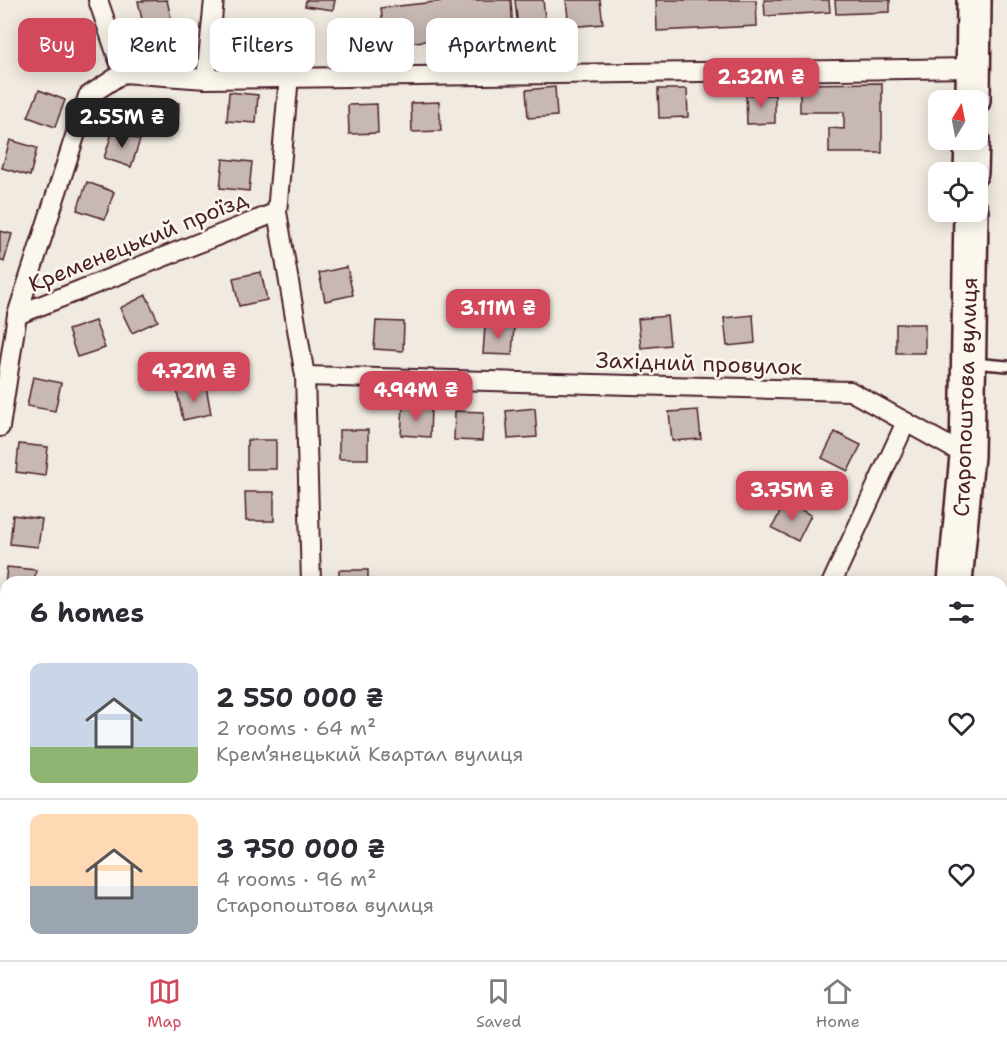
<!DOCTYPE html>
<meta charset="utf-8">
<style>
body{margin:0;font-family:"Shantell Sans",sans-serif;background:#f2f2f3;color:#2b2b33;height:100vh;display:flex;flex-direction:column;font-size:22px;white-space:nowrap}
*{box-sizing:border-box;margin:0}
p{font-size:20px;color:#7c7c81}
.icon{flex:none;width:33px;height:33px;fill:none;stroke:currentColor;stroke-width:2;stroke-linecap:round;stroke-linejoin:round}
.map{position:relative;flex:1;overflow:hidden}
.panel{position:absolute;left:0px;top:576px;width:1008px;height:384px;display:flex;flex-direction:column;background:#fff;border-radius:18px 18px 0 0;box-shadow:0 3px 15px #0003}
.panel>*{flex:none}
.banner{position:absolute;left:18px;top:18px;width:600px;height:54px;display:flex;gap:12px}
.needle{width:39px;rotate:10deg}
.buttons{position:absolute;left:928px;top:90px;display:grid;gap:12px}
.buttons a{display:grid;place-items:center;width:60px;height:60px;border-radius:12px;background:#fff;box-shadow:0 3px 15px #0003;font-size:30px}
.price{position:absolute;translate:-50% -51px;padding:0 14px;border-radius:12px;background:#d1495b;color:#fff;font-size:20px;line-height:39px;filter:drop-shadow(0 2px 3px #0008)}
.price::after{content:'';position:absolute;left:50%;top:36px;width:18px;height:14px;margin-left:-9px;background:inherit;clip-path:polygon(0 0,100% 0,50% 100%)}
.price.on{background:#222;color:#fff}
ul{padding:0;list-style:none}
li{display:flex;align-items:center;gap:18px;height:150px;padding:0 30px}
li+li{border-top:2px solid #e1e1e2}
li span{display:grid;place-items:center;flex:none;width:168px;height:120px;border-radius:12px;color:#555}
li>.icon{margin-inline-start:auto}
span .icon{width:72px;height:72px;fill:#fffc;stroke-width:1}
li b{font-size:26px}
h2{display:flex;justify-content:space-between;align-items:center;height:72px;padding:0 30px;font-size:26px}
.tag{padding:0 21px;border-radius:12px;background:#fff;box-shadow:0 3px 15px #0003;font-size:21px;line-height:54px}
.tag.on{background:#d1495b;color:#fff}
.tabs{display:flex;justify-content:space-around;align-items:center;height:84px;border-top:2px solid #e1e1e2;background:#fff;font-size:16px;color:#7c7c81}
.tabs a{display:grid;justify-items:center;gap:3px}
.tabs .on{color:#d1495b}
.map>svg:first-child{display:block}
.green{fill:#d8ccc6;stroke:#917678;stroke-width:1.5}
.building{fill:#c8b8b3;stroke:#4a1f2b;stroke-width:1.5}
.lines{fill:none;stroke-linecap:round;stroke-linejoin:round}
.lane-casing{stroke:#4a1f2b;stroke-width:14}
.street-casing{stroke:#4a1f2b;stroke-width:22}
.primary-casing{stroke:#4a1f2b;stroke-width:34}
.highway-casing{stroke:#4a1f2b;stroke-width:38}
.lane{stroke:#fbf7ec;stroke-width:9}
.street{stroke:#fbf7ec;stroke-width:18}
.primary{stroke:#fbf7ec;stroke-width:30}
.highway{stroke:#fbf7ec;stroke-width:33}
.labels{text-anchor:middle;stroke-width:5;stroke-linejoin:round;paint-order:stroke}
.street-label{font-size:22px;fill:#4a1f2b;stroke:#fbf7ec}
</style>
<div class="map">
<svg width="1007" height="960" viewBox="0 0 1007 960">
<rect width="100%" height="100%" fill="#f0eae0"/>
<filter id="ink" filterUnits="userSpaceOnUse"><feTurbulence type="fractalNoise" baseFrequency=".0167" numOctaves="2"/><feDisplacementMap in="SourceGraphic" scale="12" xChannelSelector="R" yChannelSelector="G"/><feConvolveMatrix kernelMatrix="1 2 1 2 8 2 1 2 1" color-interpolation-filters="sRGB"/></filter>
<g filter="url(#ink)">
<polygon class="green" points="1007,869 1007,960 970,960 970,954 1002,954 1002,872"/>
<g class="building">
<polygon points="167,0 172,23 144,29 138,1"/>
<polygon points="306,0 335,0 333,10 305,6"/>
<polygon points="453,0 511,0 513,32 385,45 381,8"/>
<polygon points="515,0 543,0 546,26 518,29"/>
<polygon points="566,0 600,0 603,24 569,27"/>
<polygon points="656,0 756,0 757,26 657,31"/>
<polygon points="764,0 829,0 830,12 765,16"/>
<polygon points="835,0 890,0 890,12 836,14"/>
<polygon points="87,36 93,64 65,70 59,42"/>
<polygon points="882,83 882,153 829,153 829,128 844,129 844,112 800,112 800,84"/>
<polygon points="555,87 557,116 528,118 526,90"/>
<polygon points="658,89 687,89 688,117 659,118"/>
<polygon points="39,90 65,100 55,127 28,117"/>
<polygon points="229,92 258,95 256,123 227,121"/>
<polygon points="746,95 775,95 775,123 747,124"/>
<polygon points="150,101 179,103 177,131 149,130"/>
<polygon points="439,102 441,131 412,132 411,103"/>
<polygon points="377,104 378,133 349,134 348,105"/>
<polygon points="113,130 140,140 131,167 104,158"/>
<polygon points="10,140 37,148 30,176 2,168"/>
<polygon points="223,159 252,162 249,191 220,188"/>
<polygon points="87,182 114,192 105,219 77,210"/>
<polygon points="0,231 12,234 4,262 0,260"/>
<polygon points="347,267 353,295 325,301 319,273"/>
<polygon points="261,272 267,300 239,306 233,278"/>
<polygon points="146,295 158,321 132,333 120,308"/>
<polygon points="753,315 755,343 727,346 724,318"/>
<polygon points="667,316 670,345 641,348 638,319"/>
<polygon points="95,321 105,348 77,357 68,330"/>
<polygon points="376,321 404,322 403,351 374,349"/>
<rect x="896" y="324" width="29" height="29"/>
<polygon points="485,325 514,327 512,355 483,354"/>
<polygon points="33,377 61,383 55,411 27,406"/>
<polygon points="206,386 211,414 183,420 177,391"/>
<polygon points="403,406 431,408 430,437 401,435"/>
<polygon points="535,408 537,437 508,439 506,411"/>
<polygon points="698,410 701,439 672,441 669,412"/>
<polygon points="455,411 484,412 482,441 454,440"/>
<rect x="339" y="430" width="29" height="29"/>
<polygon points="835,432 861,445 848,471 822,458"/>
<rect x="247" y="440" width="29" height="29"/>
<polygon points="19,444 48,447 45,476 16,472"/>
<polygon points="245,492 274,492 274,521 246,521"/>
<polygon points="785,502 811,515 798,541 772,528"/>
<polygon points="13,515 42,519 38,547 10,544"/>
<polygon points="7,567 36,570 34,582 6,582 4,596"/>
<rect x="339" y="570" width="29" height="12"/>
<polygon points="0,682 6,684 6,713 0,712"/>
<rect x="0" y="724" width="6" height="29"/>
<polygon points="0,773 5,774 3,802 0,802"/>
<polygon points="338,954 367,954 368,960 339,960"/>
<rect x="428" y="954" width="29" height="6"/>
<polygon points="515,954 532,954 543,960 512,960"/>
</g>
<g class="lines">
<defs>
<g id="lane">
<polyline points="973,363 1007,366"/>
<polyline points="1002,630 1007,633"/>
</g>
<g id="street">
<polyline points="98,0 123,73"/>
<polyline points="289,76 277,212 305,376 311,582"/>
<polyline points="206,79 214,0"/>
<polyline points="17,315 277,212"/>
<polyline points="305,376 850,391 967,456"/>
<polyline points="0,427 17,315 88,96 123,73 206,79 973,68"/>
<polyline points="832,582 906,422"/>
<polyline points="616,954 624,960"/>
<polyline points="266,960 267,954"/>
<polyline points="641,960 644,954"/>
</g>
<g id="primary">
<polyline points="1002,827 1007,828"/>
<polyline points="1002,853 1007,851"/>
</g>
<g id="highway">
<polyline points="973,100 974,0"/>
<polyline points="971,172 972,140"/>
<polyline points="955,582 967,456 971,212"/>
<polyline points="946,960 947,954"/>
</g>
</defs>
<use href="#lane" class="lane-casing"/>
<use href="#street" class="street-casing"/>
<use href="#primary" class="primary-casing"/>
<use href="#highway" class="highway-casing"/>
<use href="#lane" class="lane"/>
<use href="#street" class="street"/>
<use href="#primary" class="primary"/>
<use href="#highway" class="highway"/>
</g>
</g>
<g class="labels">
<g class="street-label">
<text transform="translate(138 241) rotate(-22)" y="8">Кременецький проїзд</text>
<text transform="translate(699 363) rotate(2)" y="8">Західний провулок</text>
<text transform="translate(965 397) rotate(-88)" y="8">Старопоштова вулиця</text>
</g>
</g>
</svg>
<div class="buttons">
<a><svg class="needle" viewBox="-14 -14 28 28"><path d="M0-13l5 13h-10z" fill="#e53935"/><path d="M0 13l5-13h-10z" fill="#7c7c81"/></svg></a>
<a><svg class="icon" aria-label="locate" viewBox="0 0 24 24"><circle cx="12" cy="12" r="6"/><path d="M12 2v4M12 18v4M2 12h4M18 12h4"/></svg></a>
</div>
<b class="price" style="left:761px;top:109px">2.32M ₴</b>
<b class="price on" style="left:122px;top:149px">2.55M ₴</b>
<b class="price" style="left:498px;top:340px">3.11M ₴</b>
<b class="price" style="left:194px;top:403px">4.72M ₴</b>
<b class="price" style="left:416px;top:422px">4.94M ₴</b>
<b class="price" style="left:792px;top:522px">3.75M ₴</b>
<div class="banner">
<a class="tag on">Buy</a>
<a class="tag">Rent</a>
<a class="tag">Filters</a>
<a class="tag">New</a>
<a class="tag">Apartment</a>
</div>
<section class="panel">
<h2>6 homes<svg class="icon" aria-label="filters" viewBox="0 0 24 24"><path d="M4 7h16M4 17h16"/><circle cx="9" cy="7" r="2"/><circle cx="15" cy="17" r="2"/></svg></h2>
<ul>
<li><span style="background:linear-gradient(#c9d6e8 70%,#8fb573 0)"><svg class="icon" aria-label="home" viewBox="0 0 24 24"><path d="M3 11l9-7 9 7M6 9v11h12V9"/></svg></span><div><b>2 550 000 ₴</b><p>2 rooms · 64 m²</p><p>Крем’янецький Квартал вулиця</p></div><svg class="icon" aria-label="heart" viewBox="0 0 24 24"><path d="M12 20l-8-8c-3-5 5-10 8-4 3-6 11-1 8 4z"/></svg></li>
<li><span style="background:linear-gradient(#ffd9b3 60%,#9aa5b1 0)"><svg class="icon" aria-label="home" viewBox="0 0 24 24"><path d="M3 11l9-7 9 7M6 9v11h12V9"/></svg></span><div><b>3 750 000 ₴</b><p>4 rooms · 96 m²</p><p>Старопоштова вулиця</p></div><svg class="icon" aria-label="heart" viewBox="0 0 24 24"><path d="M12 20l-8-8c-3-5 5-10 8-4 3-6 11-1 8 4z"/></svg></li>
</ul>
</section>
</div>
<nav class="tabs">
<a class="on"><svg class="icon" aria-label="map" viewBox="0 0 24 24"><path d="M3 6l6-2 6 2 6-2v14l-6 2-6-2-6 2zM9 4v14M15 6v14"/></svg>Map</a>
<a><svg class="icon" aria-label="saved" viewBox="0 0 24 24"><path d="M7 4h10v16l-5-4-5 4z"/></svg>Saved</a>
<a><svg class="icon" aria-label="home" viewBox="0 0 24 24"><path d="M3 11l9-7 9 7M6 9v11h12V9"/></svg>Home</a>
</nav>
